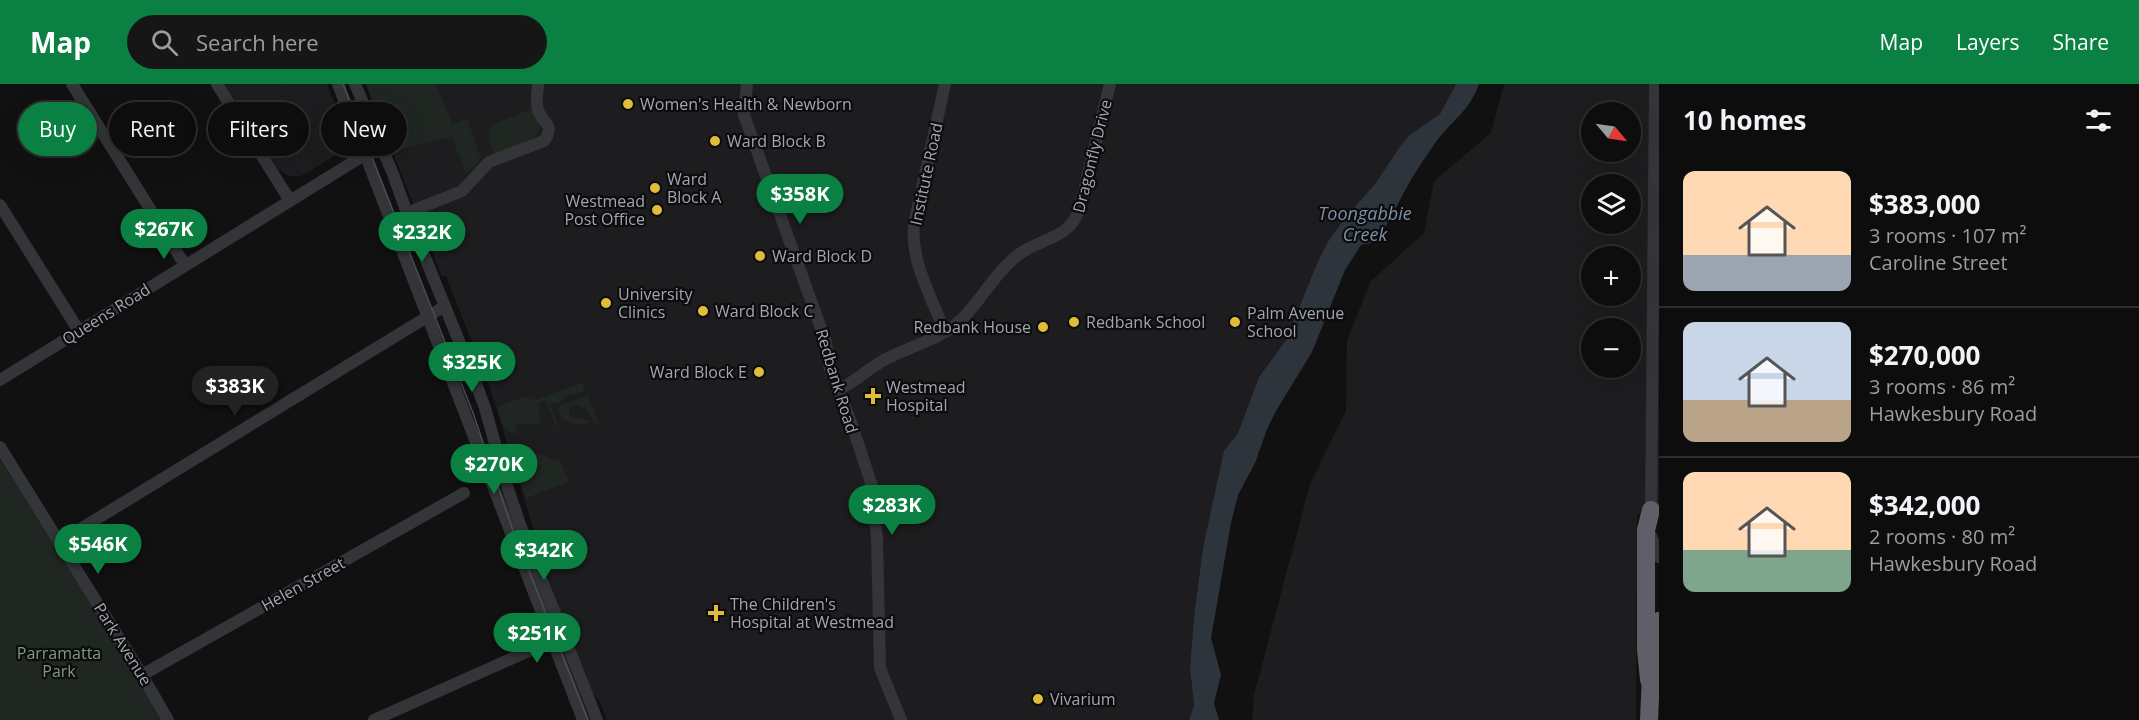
<!DOCTYPE html>
<meta charset="utf-8">
<style>
body{margin:0;font-family:"Open Sans",sans-serif;background:#161617;color:#f1f3f6;height:100vh;display:flex;flex-direction:column;font-size:22px;white-space:nowrap}
*{box-sizing:border-box;margin:0}
p{font-size:20px;color:#9a9c9e}
.icon{flex:none;width:33px;height:33px;fill:none;stroke:currentColor;stroke-width:2;stroke-linecap:round;stroke-linejoin:round}
.map{position:relative;flex:1;overflow:hidden}
.sheet{display:flex;flex-direction:column;background:#0d0d0e;width:480px}
.sheet>*{flex:none}
.top-card{position:absolute;left:18px;top:18px;width:570px;height:54px;display:flex;gap:12px}
.needle{width:39px;rotate:119deg}
.tools{position:absolute;left:1581px;top:18px;display:grid;gap:12px}
.tools a{display:grid;place-items:center;width:60px;height:60px;border-radius:50%;background:#0d0d0e;box-shadow:0 6px 24px #0002,0 0 0 2px #2d2d2e;font-size:30px}
.price{position:absolute;translate:-50% -51px;padding:0 14px;border-radius:21px;background:#0b8043;color:#fff;font-size:20px;line-height:39px;filter:drop-shadow(0 2px 3px #0008)}
.price::after{content:'';position:absolute;left:50%;top:36px;width:18px;height:14px;margin-left:-9px;background:inherit;clip-path:polygon(0 0,100% 0,50% 100%)}
.price.selected{background:#222;color:#fff}
ul{padding:0;list-style:none}
li{display:flex;align-items:center;gap:18px;height:150px;padding:0 24px}
li+li{border-top:2px solid #2d2d2e}
li span{display:grid;place-items:center;flex:none;width:168px;height:120px;border-radius:12px;color:#555}
li>.icon{margin-inline-start:auto}
span .icon{width:72px;height:72px;fill:#fffc;stroke-width:1}
li b{font-size:26px}
h2{display:flex;justify-content:space-between;align-items:center;height:72px;padding:0 24px;font-size:26px}
.tag{padding:0 21px;border-radius:27px;background:#0d0d0e;box-shadow:0 6px 24px #0002,0 0 0 2px #2d2d2e;font-size:21px;line-height:54px}
.tag.selected{background:#0b8043;color:#fff}
header{display:flex;align-items:center;gap:36px;box-sizing:border-box;height:84px;padding:0 30px;background:#0b8043;color:#fff}
header strong{font-size:28px}
nav{display:flex;gap:33px;margin-inline-start:auto;font-size:21px}
.search{width:420px;height:54px;background:#161617;display:flex;align-items:center;gap:15px;box-sizing:border-box;padding:0 21px;border-radius:33px;color:#9a9c9e;font-size:22px}
main{display:flex;flex:1;min-height:0}
.map>svg:first-child{display:block}
.built{fill:#1d1d1f;fill-rule:evenodd}
.green{fill:#202621}
.water{fill:#2e343c}
.lines{fill:none;stroke-linecap:round;stroke-linejoin:round}
.minor{stroke:#343539;stroke-width:12}
.highway{stroke:#5f6067;stroke-width:18}
.tram{stroke:#4d4e54;stroke-width:1.5}
.poi-dot{fill:#e1bc3a;stroke:#0c0c0d;stroke-width:2}
.labels{text-anchor:middle;stroke-width:4.5;stroke-linejoin:round;paint-order:stroke}
.poi-label{font-size:16px;fill:#a3a6b2;stroke:#0c0c0d;text-anchor:start}
.street-label{font-size:16px;fill:#a3a6b2;stroke:#0c0c0d}
.park-label{font-size:16px;fill:#7c9b81;stroke:#0c0c0d}
.water-label{font-size:18px;font-style:italic;fill:#7d90aa;stroke:#0c0c0d}
</style>
<header>
<strong>Map</strong>
<div class="search"><svg class="icon" aria-label="search" viewBox="0 0 24 24"><circle cx="10" cy="10" r="6"/><path d="M15 15l6 6"/></svg>Search here</div>
<nav><a>Map</a><a>Layers</a><a>Share</a></nav>
</header>
<main>
<div class="map">
<svg width="1659" height="636" viewBox="0 0 1659 636">
<rect width="100%" height="100%" fill="#111112"/>
<g class="built">
<polygon points="224,0 327,0 348,55 346,64 306,90 300,92 288,92 278,85"/>
<polygon points="366,0 1456,0 1440,30 1411,50 1401,61 1375,100 1345,134 1329,156 1318,177 1286,256 1259,293 1238,349 1224,367 1203,463 1194,533 1190,584 1194,621 1189,636 607,636 599,616 592,609 554,511 490,304 446,192 442,193"/>
<path d="M1504 0H1659V429L1637 430 1636 636H1252L1254 611 1310 400 1346 327 1347 256 1371 197 1424 149 1434 97 1491 49ZM1592 28H1630V68H1592ZM1592 100H1630V140H1592ZM1592 172H1630V212H1592ZM1592 244H1630V284H1592Z"/>
</g>
<g class="green">
<polygon points="366,0 436,0 452,40 467,34 481,76 466,90 452,53 392,67"/>
<path d="M529 26C543 32 541 46 533 57L498 71 493 68C490 59 485 49 492 41Z"/>
<path d="M582 299 586 307 569 311 558 319H550L559 344H557L545 316 539 319 540 340H517L516 350C503 349 501 334 497 323L523 313 535 316Z"/>
<path d="M588 311 598 339H595L587 325 576 321 570 323 569 331C576 337 585 333 592 339L579 341 562 335 558 325 560 322Z"/>
<polygon points="540,370 552,376 560,377 569,398 526,414 515,381 515,376 519,371"/>
<polygon points="0,375 165,636 0,636"/>
</g>
<path class="water" d="M1456 0H1479C1469 27 1455 34 1438 55 1431 65 1424 75 1417 86 1402 109 1392 135 1376 158L1361 161 1345 186 1312 268 1276 327 1267 345 1255 379 1238 411 1231 439 1211 554 1221 591 1214 619 1219 636H1189L1194 621 1190 584 1194 533 1203 463 1224 367 1238 349 1259 293 1286 256 1318 177 1329 156 1345 134 1375 100 1401 61 1411 50 1440 30Z"/>
<g class="lines">
<g class="minor">
<polyline points="72,0 185,181"/>
<polyline points="217,0 289,115"/>
<polyline points="338,0 583,636"/>
<polyline points="355,0 393,90 407,129 474,294 485,324 507,402 521,443 597,636"/>
<polyline points="747,0 744,31 826,258 829,282 852,341 872,402 877,455 880,584 901,636"/>
<polyline points="0,121 79,247"/>
<path d="M407 129 462 107 489 78 544 57C556 40 542 39 538 26 535 18 538 8 538 0"/>
<path d="M945 248C932 214 910 177 914 140L945 0"/>
<polyline points="0,296 366,70"/>
<path d="M838 306C855 298 868 285 884 276 910 262 943 255 964 233 983 213 996 188 1018 171 1041 153 1071 156 1080 123L1110 0"/>
<polyline points="0,363 142,591 168,636"/>
<polyline points="1651,432 1655,0"/>
<polyline points="1651,452 1659,473"/>
<polyline points="59,458 445,222"/>
<polyline points="142,591 464,409"/>
<polyline points="374,636 551,557"/>
</g>
<g class="highway">
<polyline points="1649,596 1646,565 1646,446 1651,426"/>
<polyline points="1649,636 1652,568 1659,537"/>
</g>
<polyline class="tram" points="343,0 473,329 512,444 588,636"/>
</g>
<g class="poi-dot">
<circle cx="628" cy="20" r="6"/>
<circle cx="715" cy="57" r="6"/>
<circle cx="655" cy="104" r="6"/>
<circle cx="657" cy="126" r="6"/>
<circle cx="760" cy="172" r="6"/>
<circle cx="606" cy="219" r="6"/>
<circle cx="703" cy="227" r="6"/>
<circle cx="1074" cy="238" r="6"/>
<circle cx="1235" cy="238" r="6"/>
<circle cx="1043" cy="243" r="6"/>
<circle cx="759" cy="288" r="6"/>
<path d="M870 303h6v6h6v6h-6v6h-6v-6h-6v-6h6z"/>
<path d="M713 520h6v6h6v6h-6v6h-6v-6h-6v-6h6z"/>
<circle cx="1038" cy="615" r="6"/>
</g>
<g class="labels">
<g class="poi-label">
<text x="640" y="26">Women's Health &amp; Newborn</text>
<text x="727" y="63">Ward Block B</text>
<text x="667" y="101">Ward<tspan x="667" dy="18">Block A</tspan></text>
<text x="645" y="123" text-anchor="end">Westmead<tspan x="645" dy="18">Post Office</tspan></text>
<text x="772" y="178">Ward Block D</text>
<text x="618" y="216">University<tspan x="618" dy="18">Clinics</tspan></text>
<text x="715" y="233">Ward Block C</text>
<text x="1247" y="235">Palm Avenue<tspan x="1247" dy="18">School</tspan></text>
<text x="1086" y="244">Redbank School</text>
<text x="1031" y="249" text-anchor="end">Redbank House</text>
<text x="747" y="294" text-anchor="end">Ward Block E</text>
<text x="886" y="309">Westmead<tspan x="886" dy="18">Hospital</tspan></text>
<text x="730" y="526">The Children's<tspan x="730" dy="18">Hospital at Westmead</tspan></text>
<text x="1050" y="621">Vivarium</text>
</g>
<g class="street-label">
<text transform="translate(1092 72) rotate(-76)" y="6">Dragonfly Drive</text>
<text transform="translate(926 90) rotate(-78)" y="6">Institute Road</text>
<text transform="translate(106 230) rotate(-32)" y="6">Queens Road</text>
<text transform="translate(837 297) rotate(73)" y="6">Redbank Road</text>
<text transform="translate(303 500) rotate(-29)" y="6">Helen Street</text>
<text transform="translate(123 560) rotate(58)" y="6">Park Avenue</text>
</g>
<g class="park-label">
<text x="59" y="575">Parramatta<tspan x="59" dy="18">Park</tspan></text>
</g>
<g class="water-label">
<text x="1365" y="136">Toongabbie<tspan x="1365" dy="21">Creek</tspan></text>
</g>
</g>
</svg>
<div class="tools">
<a><svg class="needle" viewBox="-14 -14 28 28"><path d="M0-13l5 13h-10z" fill="#e53935"/><path d="M0 13l5-13h-10z" fill="#9a9c9e"/></svg></a>
<a><svg class="icon" aria-label="layers" viewBox="0 0 24 24"><path d="M12 4l9 5-9 5-9-5zM3 14l9 5 9-5"/></svg></a>
<a>+</a>
<a>−</a>
</div>
<b class="price" style="left:800px;top:141px">$358K</b>
<b class="price" style="left:164px;top:176px">$267K</b>
<b class="price" style="left:422px;top:179px">$232K</b>
<b class="price" style="left:472px;top:309px">$325K</b>
<b class="price selected" style="left:235px;top:333px">$383K</b>
<b class="price" style="left:494px;top:411px">$270K</b>
<b class="price" style="left:892px;top:452px">$283K</b>
<b class="price" style="left:98px;top:491px">$546K</b>
<b class="price" style="left:544px;top:497px">$342K</b>
<b class="price" style="left:537px;top:580px">$251K</b>
<div class="top-card">
<a class="tag selected">Buy</a>
<a class="tag">Rent</a>
<a class="tag">Filters</a>
<a class="tag">New</a>
</div>
</div>
<section class="sheet">
<h2>10 homes<svg class="icon" aria-label="filters" viewBox="0 0 24 24"><path d="M4 7h16M4 17h16"/><circle cx="9" cy="7" r="2"/><circle cx="15" cy="17" r="2"/></svg></h2>
<ul>
<li><span style="background:linear-gradient(#ffd9b3 70%,#9aa5b1 0)"><svg class="icon" aria-label="home" viewBox="0 0 24 24"><path d="M3 11l9-7 9 7M6 9v11h12V9"/></svg></span><div><b>$383,000</b><p>3 rooms · 107 m²</p><p>Caroline Street</p></div></li>
<li><span style="background:linear-gradient(#c9d6e8 65%,#b9a48a 0)"><svg class="icon" aria-label="home" viewBox="0 0 24 24"><path d="M3 11l9-7 9 7M6 9v11h12V9"/></svg></span><div><b>$270,000</b><p>3 rooms · 86 m²</p><p>Hawkesbury Road</p></div></li>
<li><span style="background:linear-gradient(#ffd9b3 65%,#7fa58c 0)"><svg class="icon" aria-label="home" viewBox="0 0 24 24"><path d="M3 11l9-7 9 7M6 9v11h12V9"/></svg></span><div><b>$342,000</b><p>2 rooms · 80 m²</p><p>Hawkesbury Road</p></div></li>
</ul>
</section>
</main>
